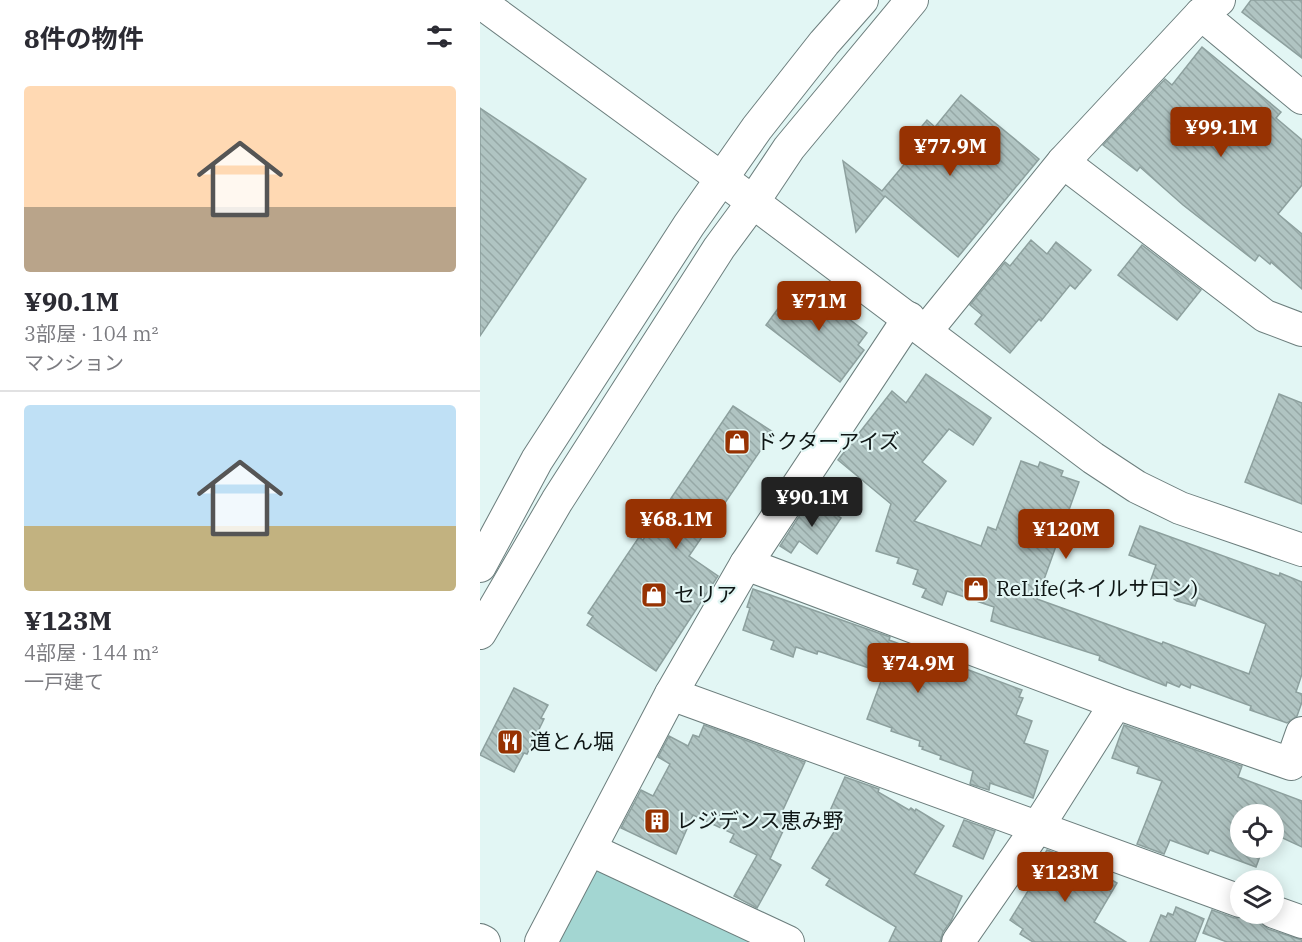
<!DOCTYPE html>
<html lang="ja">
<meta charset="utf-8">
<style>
body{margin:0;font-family:"IBM Plex Serif","Noto Sans JP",serif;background:#f7f7f7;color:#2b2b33;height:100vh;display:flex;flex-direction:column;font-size:22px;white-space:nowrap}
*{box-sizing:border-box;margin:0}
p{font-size:20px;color:#7c7c81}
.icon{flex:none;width:33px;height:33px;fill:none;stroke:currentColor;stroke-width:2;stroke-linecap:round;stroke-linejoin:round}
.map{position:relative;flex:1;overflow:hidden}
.panel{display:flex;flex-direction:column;background:#fff;width:480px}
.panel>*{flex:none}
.buttons{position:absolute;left:750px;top:804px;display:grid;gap:12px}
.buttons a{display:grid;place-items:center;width:54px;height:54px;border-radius:50%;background:#fff;box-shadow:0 3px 15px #0003;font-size:30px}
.price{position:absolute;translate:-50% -51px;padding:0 14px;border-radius:6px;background:#973202;color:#fff;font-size:20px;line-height:39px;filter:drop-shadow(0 2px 3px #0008)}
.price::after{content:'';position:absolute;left:50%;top:36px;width:18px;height:14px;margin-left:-9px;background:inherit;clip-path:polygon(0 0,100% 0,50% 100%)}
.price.selected{background:#222;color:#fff}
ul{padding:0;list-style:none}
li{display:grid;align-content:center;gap:12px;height:318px;padding:0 24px}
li+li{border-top:2px solid #e1e1e2}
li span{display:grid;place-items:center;height:186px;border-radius:6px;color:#555}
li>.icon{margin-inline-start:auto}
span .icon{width:108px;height:108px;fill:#fffc;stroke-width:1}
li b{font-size:26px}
h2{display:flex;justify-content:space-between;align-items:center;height:72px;padding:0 24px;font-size:26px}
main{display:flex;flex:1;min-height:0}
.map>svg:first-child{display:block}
.green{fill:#a3d6d2}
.building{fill:url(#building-back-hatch);stroke:#8da09e;stroke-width:1.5}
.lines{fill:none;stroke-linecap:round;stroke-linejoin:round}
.minor-casing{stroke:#6c7e7d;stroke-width:34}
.minor{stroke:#fff;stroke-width:32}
.labels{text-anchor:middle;stroke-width:4.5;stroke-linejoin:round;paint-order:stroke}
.poi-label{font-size:21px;fill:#0f1615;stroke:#e2f6f4;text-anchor:start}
</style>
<main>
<section class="panel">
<h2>8件の物件<svg class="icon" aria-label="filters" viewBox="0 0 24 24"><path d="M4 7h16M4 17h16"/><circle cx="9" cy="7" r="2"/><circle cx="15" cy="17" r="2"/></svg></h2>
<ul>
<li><span style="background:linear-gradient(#ffd9b3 65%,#b9a48a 0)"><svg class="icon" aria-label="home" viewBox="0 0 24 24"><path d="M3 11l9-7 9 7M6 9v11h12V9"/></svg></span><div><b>¥90.1M</b><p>3部屋 · 104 m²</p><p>マンション</p></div></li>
<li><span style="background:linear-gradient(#bfe0f5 65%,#c2b280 0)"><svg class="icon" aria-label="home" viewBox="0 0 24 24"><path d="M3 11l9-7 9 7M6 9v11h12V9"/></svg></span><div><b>¥123M</b><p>4部屋 · 144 m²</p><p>一戸建て</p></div></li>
</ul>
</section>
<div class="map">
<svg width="822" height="942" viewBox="0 0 822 942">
<defs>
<pattern id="building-back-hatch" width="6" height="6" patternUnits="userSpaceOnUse" patternTransform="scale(1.5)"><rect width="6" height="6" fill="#b0c4c2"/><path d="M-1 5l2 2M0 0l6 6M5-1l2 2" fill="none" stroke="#96a8a6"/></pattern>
</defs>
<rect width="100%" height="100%" fill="#e2f6f4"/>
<polygon class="green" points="124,869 279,942 72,942 104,877"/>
<g class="building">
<polygon points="771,0 822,0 822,58 762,12"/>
<polygon points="722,47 801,112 796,118 822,140 822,185 798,214 822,234 822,289 791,262 790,264 779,255 775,261 703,205 660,167 657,171 623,145 685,79 692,85"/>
<polygon points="481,95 559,159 478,257 405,196 376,232 363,161 402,191 432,155 424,148 447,120 455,127"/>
<polygon points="0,108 106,179 0,336"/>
<polygon points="551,240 567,254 576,242 611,270 595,289 590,285 561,321 559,319 530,353 495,324 502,315 490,305 525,262 530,266"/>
<polygon points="662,245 721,290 697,320 638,275"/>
<polygon points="324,284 387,333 378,345 384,350 360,382 286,325 305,299 309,303"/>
<polygon points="446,374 511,418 493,445 469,429 442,462 466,481 434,521 501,546 508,527 516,530 541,461 558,467 560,462 583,471 581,476 599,482 557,599 682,644 683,642 769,674 786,624 718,598 715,606 697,601 694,599 696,591 670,582 676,565 649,555 660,526 799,576 800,573 822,582 822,674 816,692 822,694 822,702 817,716 807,723 770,710 771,706 711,684 710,688 701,684 699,687 687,682 686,686 619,660 620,656 511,621 514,607 467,591 462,605 442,597 446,589 433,584 438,570 417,563 419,558 396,551 411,504 358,460 412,391 426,403"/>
<polygon points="799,394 822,403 822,504 765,482"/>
<polygon points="253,406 293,432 209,556 238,576 176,671 107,625 113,616 108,613 159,537 163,540"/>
<polygon points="331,498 361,518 337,554 319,541 311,553 300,546"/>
<polygon points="273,589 410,637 409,640 542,690 539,697 543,698 536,715 552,721 544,743 568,751 553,798 510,783 509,790 490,784 493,771 460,759 461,756 442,749 443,747 439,746 440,741 411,731 412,728 387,719 404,673 338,651 337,654 316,647 313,657 291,649 294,641 263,630 270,608 267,607"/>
<polygon points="34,688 68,705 61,718 64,719 47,754 44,753 34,772 0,755"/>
<polygon points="224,725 325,762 302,812 310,816 290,859 301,865 277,908 254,896 277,855 250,842 254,834 213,815 196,854 141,828 161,790 173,796 190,764 178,757 189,736 208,746 213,735 219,737"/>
<polygon points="644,725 762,766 758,777 822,801 822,847 794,834 794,814 760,814 760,848 783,848 776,867 730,850 728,854 690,840 684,854 657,844 682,781 657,773 659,767 632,758"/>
<polygon points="365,777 399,789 398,792 429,810 431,808 435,811 436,809 464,826 434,874 482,896 471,921 463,932 460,942 409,942 416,927 346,885 350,879 332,868 357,827 345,822"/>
<polygon points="484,820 515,831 503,859 473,846"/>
<polygon points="567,850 605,864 637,883 614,922 646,942 553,942 540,934 543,929 530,920 561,870 557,867"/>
<polygon points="696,907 724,919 715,942 670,942 681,915 686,917 688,913 693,915"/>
<polygon points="732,910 754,918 767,917 779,921 788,929 822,940 822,942 747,942 723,933"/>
</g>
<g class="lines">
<defs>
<g id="minor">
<polyline points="0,2 241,178 613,458 657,487 700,508 822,550"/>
<polyline points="721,14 822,98"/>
<polyline points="583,162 785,316 822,330"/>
<polyline points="446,331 583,162 721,14 739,0"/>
<polyline points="266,564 636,703 811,764 822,733"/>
<polyline points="0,566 57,460 209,225 277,128 344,43 382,0"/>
<polyline points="0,633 77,501 239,248 273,202 309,148 432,0"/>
<polyline points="191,694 760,901"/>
<polyline points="111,850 308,942"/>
<polyline points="794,912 822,922"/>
<polyline points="0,940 4,942"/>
<polyline points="61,942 191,694 266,564 429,318"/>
<polyline points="478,942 557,828 636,703"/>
</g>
</defs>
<use href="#minor" class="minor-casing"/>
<use href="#minor" class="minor"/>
</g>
<defs>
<symbol id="shop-square" viewBox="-11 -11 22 22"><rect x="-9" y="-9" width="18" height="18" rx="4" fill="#973202" stroke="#e2f6f4"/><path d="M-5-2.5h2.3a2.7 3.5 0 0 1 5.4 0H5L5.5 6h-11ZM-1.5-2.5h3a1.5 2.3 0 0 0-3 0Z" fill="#fff"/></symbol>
<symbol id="restaurant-square" viewBox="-11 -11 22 22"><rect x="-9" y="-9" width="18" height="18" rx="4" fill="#973202" stroke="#e2f6f4"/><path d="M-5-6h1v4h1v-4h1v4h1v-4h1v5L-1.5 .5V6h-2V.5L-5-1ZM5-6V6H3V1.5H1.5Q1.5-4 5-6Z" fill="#fff"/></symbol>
<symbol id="building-square" viewBox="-11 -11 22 22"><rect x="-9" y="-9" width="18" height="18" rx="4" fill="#973202" stroke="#e2f6f4"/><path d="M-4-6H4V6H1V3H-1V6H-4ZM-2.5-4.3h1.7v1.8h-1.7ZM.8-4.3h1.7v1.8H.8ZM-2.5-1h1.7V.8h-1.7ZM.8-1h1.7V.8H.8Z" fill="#fff"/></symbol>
</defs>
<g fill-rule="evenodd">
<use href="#shop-square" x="242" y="427" width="30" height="30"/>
<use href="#shop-square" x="481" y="574" width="30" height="30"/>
<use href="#shop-square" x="159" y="580" width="30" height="30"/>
<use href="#restaurant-square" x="15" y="727" width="30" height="30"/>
<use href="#building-square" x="162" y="806" width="30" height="30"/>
</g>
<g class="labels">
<g class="poi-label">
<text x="276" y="449">ドクターアイズ</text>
<text x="516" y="596">ReLife(ネイルサロン)</text>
<text x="194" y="602">セリア</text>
<text x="50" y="749">道とん堀</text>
<text x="196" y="828">レジデンス恵み野</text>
</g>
</g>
</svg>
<div class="buttons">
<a><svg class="icon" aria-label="locate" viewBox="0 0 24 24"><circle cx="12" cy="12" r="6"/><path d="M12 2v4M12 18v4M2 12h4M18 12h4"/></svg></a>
<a><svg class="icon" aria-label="layers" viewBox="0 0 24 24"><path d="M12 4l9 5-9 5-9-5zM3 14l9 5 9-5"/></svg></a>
</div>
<b class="price" style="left:741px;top:158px">¥99.1M</b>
<b class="price" style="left:470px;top:177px">¥77.9M</b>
<b class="price" style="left:339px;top:332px">¥71M</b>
<b class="price selected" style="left:332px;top:528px">¥90.1M</b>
<b class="price" style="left:196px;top:550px">¥68.1M</b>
<b class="price" style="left:586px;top:560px">¥120M</b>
<b class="price" style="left:438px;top:694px">¥74.9M</b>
<b class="price" style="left:585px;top:903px">¥123M</b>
</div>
</main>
